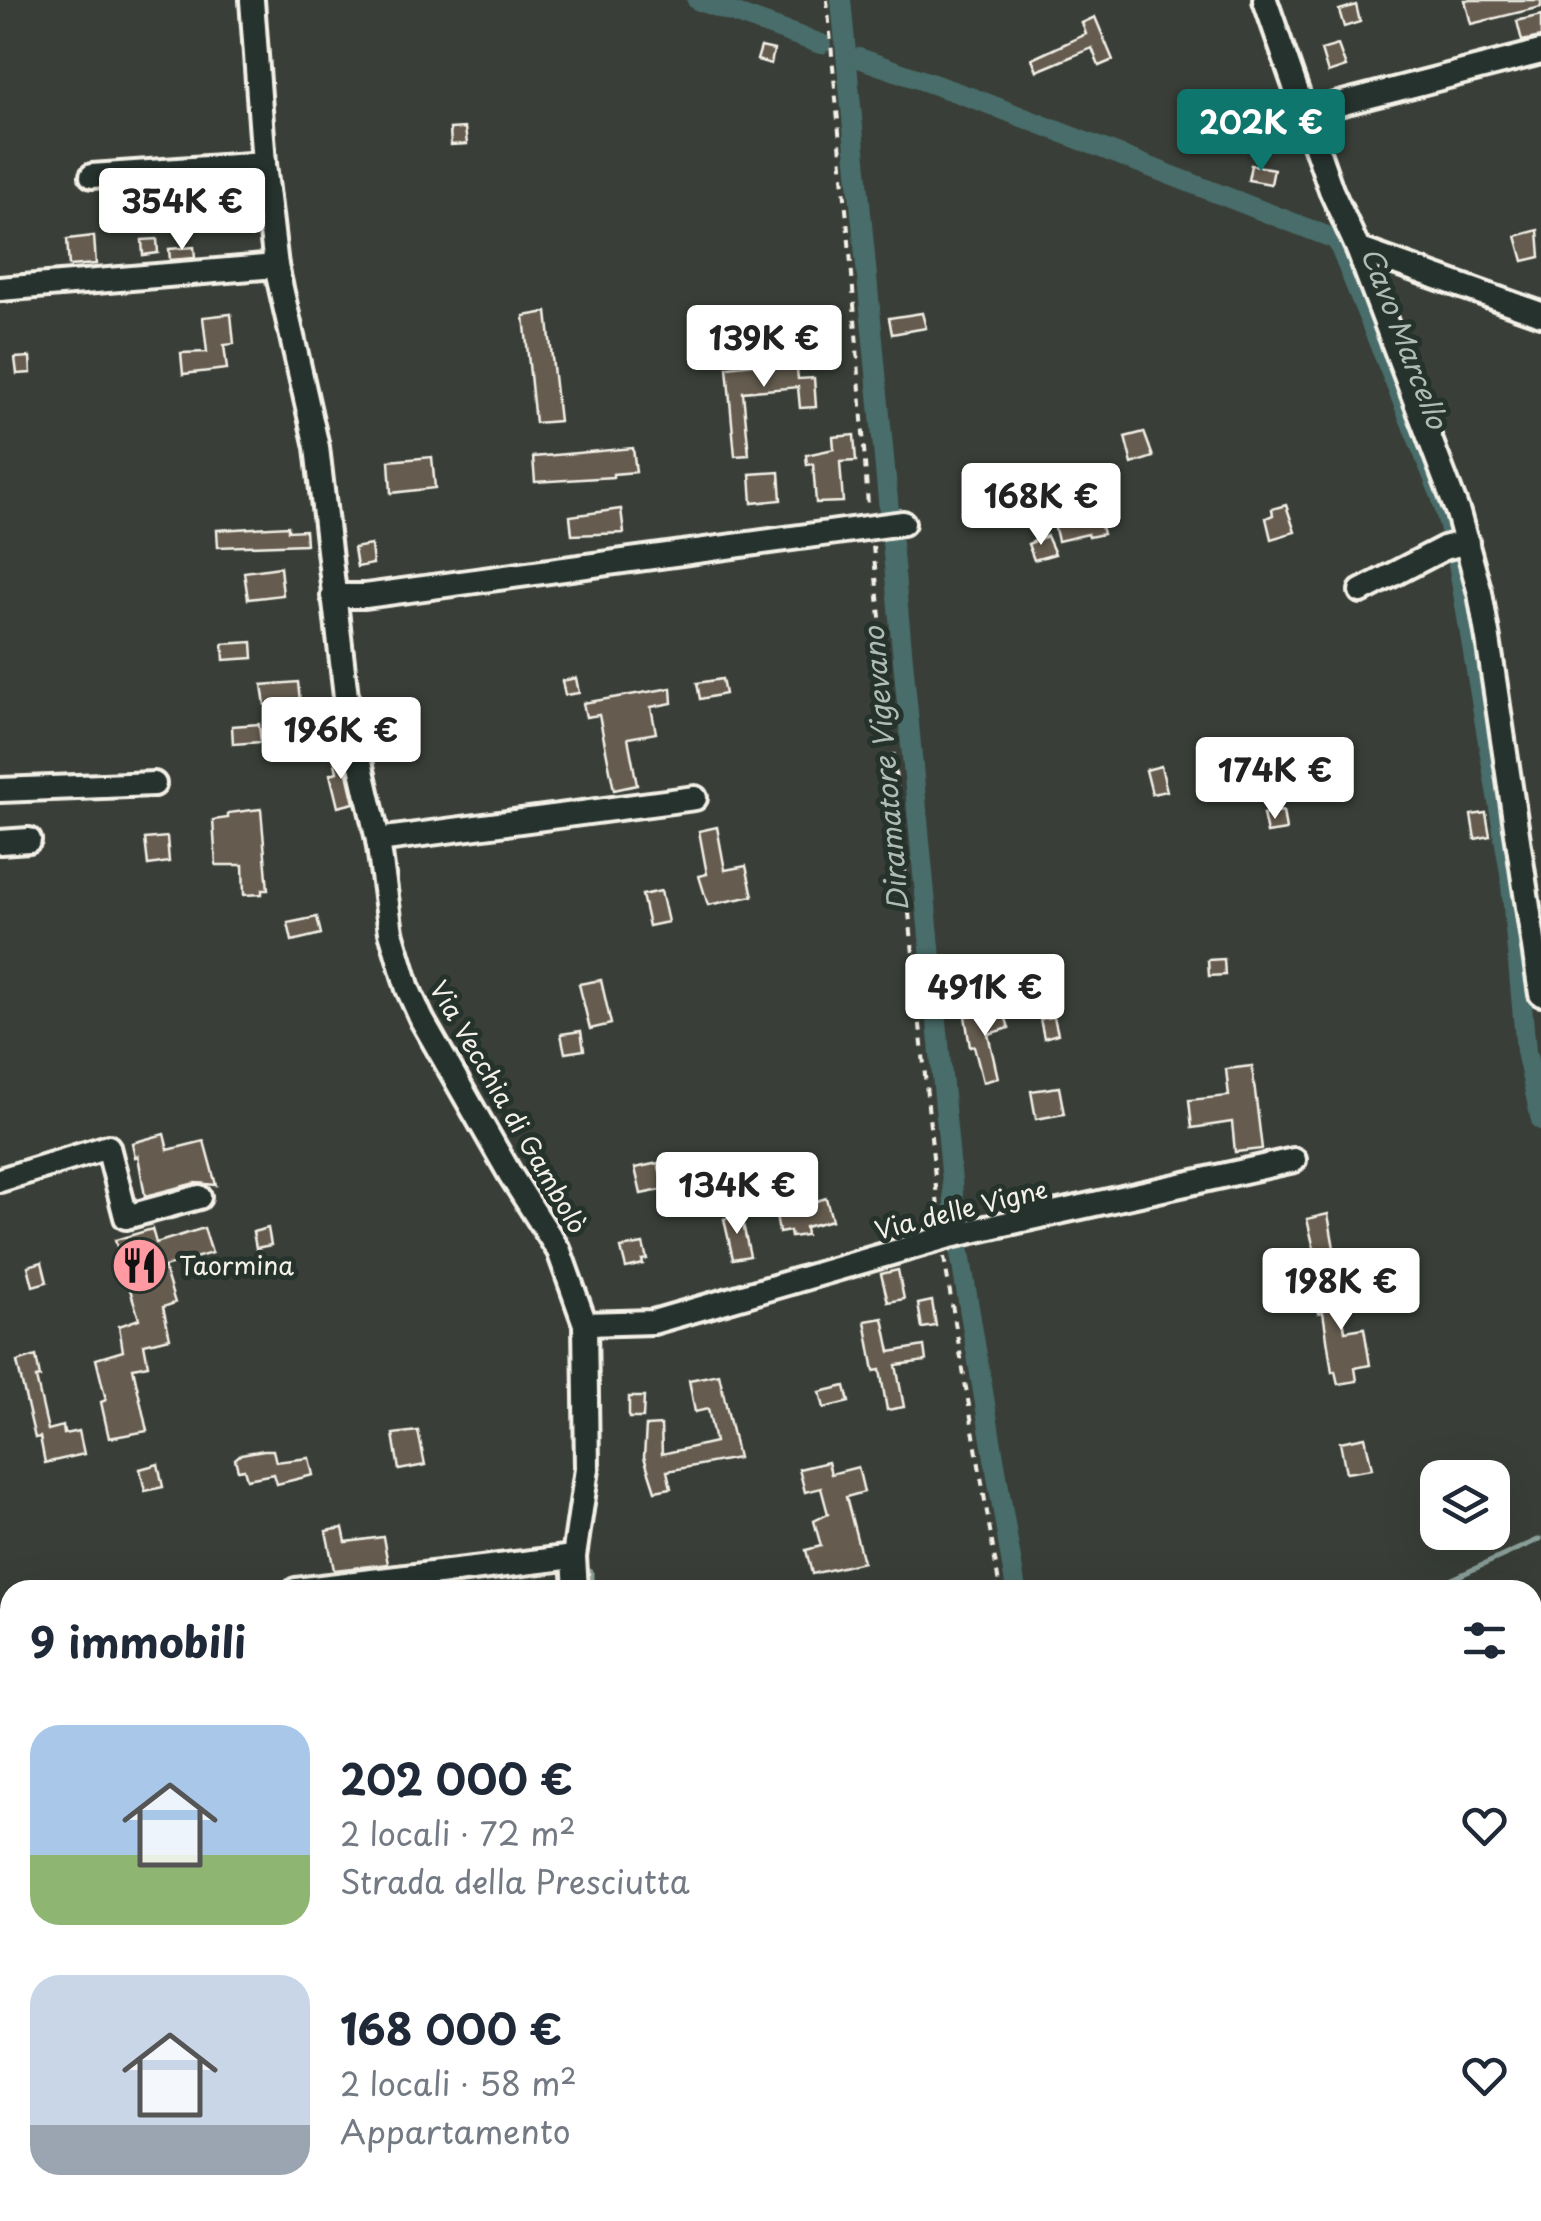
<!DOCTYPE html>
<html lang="it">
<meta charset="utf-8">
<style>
body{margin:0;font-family:"Playpen Sans",sans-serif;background:#f2f2f3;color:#1f2937;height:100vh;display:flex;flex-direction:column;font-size:38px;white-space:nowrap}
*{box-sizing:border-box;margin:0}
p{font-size:32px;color:#747a83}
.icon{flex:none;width:55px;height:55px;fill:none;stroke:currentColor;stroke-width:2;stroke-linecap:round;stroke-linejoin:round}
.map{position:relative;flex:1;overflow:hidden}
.side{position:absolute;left:0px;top:1580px;width:1542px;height:642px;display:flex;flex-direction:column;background:#fff;border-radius:30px 30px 0 0;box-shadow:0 10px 40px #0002}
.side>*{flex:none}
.tools{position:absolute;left:1420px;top:1460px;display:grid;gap:20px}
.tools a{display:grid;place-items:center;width:90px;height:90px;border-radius:20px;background:#fff;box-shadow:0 10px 40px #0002;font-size:50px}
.price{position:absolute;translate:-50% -85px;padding:0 22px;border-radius:10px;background:#fff;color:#222;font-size:32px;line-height:65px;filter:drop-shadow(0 2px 5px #0008)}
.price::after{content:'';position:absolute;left:50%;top:60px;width:30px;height:22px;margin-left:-15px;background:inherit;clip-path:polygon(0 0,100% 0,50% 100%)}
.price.active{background:#0f766e;color:#fff}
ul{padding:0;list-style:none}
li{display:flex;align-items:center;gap:30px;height:250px;padding:0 30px}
li span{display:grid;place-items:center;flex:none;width:280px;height:200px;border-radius:30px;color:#555}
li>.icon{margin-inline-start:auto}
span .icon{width:120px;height:120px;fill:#fffc;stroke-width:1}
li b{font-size:42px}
h2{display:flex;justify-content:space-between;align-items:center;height:120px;padding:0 30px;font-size:42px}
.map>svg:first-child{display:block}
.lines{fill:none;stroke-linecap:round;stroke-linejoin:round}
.stream{stroke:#8da29d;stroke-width:5}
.canal{stroke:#486d6b;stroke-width:20}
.building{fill:#655b50;stroke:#f4f1e8;stroke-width:2.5}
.minor-casing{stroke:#f4f1e8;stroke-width:30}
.path{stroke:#f4f1e8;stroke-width:4;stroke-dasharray:8 8;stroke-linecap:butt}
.minor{stroke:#26332d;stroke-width:22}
.labels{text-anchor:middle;stroke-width:10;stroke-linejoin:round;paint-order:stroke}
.street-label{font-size:25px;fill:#f4f1e8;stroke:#26332d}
.poi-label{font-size:25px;fill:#f4f1e8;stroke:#26332d;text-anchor:start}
.water-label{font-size:28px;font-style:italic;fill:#afbcb6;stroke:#26332d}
</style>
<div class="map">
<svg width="1541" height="2221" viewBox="0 0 1541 2221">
<rect width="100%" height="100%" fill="#393f38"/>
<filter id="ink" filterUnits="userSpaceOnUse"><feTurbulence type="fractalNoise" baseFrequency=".01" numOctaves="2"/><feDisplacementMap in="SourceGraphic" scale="20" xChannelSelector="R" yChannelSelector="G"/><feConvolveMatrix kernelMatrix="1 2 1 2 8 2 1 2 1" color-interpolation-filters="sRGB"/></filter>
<g filter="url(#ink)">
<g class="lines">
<g class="stream">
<polyline points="586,1568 591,1573 591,1590"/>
<polyline points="404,1590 562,1570"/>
<polyline points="1428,1590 1540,1539"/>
<polyline points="0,1640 10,1639"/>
<polyline points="200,2212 201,2221"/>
<polyline points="1054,2212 1055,2221"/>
</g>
<g class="canal">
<polyline points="697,0 821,44"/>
<polyline points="841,0 957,1235 1016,1590"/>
<polyline points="859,58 981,101 1337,240 1441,496 1453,541"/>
<polyline points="1456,551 1510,873 1526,1051 1541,1120"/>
<polyline points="0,2195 5,2221"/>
<polyline points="1090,2212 1091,2221"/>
</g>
</g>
<g class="building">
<polygon points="1465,0 1541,0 1541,7 1471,24"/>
<polygon points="1356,5 1360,22 1344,27 1339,10"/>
<polygon points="1541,15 1541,37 1522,41 1517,21"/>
<polygon points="1095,17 1113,60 1099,66 1092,48 1037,71 1032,59 1086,34 1082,23"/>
<polygon points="1338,45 1346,67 1328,73 1321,50"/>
<polygon points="761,47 774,50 771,64 757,60"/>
<polygon points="465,128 467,144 451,145 450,129"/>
<polygon points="1251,165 1274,169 1271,184 1248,180"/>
<polygon points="248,180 249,201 233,202 232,181"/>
<polygon points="151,187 152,197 158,197 158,211 112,214 111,190"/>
<polygon points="1538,230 1540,257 1523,261 1516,236"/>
<polygon points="94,236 96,264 69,266 67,239"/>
<polygon points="157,239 158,253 143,255 142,240"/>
<polygon points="194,247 195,258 170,260 169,249"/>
<polygon points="547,312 559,421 535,423 524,316"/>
<polygon points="922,313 926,328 892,334 889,318"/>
<polygon points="231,314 234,344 224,345 227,369 183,374 181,353 207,352 203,317"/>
<polygon points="795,353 798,379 814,378 816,407 800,408 798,387 743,392 749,455 735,456 727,367 764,363 764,357"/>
<polygon points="30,357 31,373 17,374 15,358"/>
<polygon points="1144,432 1153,457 1132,464 1125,437"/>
<polygon points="854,435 856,461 840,462 843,502 816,503 813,464 807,465 806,455 834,449 833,437"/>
<polygon points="633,448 636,472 613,474 613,477 535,482 533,457"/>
<polygon points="432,457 435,488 391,493 389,461"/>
<polygon points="779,472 781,500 752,503 750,474"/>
<polygon points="1094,497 1103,534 1089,537 1088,534 1058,541 1054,524 1081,514 1080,500"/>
<polygon points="1286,505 1295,532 1271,539 1266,518 1273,515 1272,509"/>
<polygon points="621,509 624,533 572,535 570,516"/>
<polygon points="288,526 288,531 305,530 306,544 218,547 217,530"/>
<polygon points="1047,536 1055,554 1034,560 1028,544"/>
<polygon points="371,545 373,564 357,567 354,548"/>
<polygon points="280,567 283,595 248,599 244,572"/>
<polygon points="252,642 253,658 224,660 223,644"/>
<polygon points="576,678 579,693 565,695 562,681"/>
<polygon points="722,679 725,694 700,699 697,683"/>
<polygon points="298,682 300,702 265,705 262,685"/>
<polygon points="671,688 672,703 651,707 656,733 628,738 637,785 614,790 599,715 586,717 583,703"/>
<polygon points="259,724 261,742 233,744 232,726"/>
<polygon points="303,733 306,758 275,761 272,738"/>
<polygon points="342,752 354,803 338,807 330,774 337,772 333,754"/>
<polygon points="1161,766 1167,791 1152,794 1146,770"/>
<polygon points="261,809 268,890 262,890 262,894 244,895 243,865 216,865 213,820 228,818 228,813"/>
<polygon points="1283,811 1286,830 1267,833 1263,814"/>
<polygon points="1486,813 1490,836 1475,839 1471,815"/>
<polygon points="717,827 725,870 746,866 753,896 708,905 699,876 707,874 699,831"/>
<polygon points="167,837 169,862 148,865 145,839"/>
<polygon points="661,891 668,922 649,926 642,895"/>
<polygon points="317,917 321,934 292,941 288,923"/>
<polygon points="1224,959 1225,975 1209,976 1208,960"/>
<polygon points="601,980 611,1024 590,1029 579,984"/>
<polygon points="1003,1009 1009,1028 988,1034 998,1078 983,1082 974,1046 970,1047 965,1016"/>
<polygon points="1054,1017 1058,1034 1044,1038 1040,1019"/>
<polygon points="581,1031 584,1050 565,1053 561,1034"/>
<polygon points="1252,1066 1262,1149 1235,1152 1232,1122 1192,1128 1189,1100 1229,1096 1226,1069"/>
<polygon points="1059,1087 1064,1114 1036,1119 1031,1091"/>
<polygon points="164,1134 168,1150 204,1141 216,1185 195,1183 145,1196 138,1156 135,1157 132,1143"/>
<polygon points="658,1163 661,1175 677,1171 680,1186 641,1194 635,1168"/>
<polygon points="826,1198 832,1220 805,1227 806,1235 791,1237 790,1231 779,1233 775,1208 793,1208"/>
<polygon points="1328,1214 1334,1248 1315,1253 1307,1219"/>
<polygon points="741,1215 750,1256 733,1259 724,1219"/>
<polygon points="204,1228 212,1253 164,1267 175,1303 163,1307 170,1338 144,1344 148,1365 133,1368 147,1431 109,1438 101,1402 106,1400 96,1359 123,1351 119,1326 139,1319 115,1240 152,1229 156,1243"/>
<polygon points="268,1228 271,1245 256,1248 253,1232"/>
<polygon points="643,1244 647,1259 642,1260 643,1264 626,1268 621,1248"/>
<polygon points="42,1262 47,1282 33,1286 28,1266"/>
<polygon points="898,1270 904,1299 888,1302 881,1274"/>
<polygon points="1337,1275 1345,1331 1364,1328 1370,1365 1355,1368 1357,1381 1338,1384 1335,1371 1332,1372 1323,1312 1318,1313 1316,1286 1320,1286 1318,1278"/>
<polygon points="932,1301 936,1326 922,1328 918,1304"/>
<polygon points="883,1318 890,1352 924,1346 926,1361 896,1365 904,1407 887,1410 880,1370 874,1371 865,1321"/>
<polygon points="36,1356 40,1377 36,1378 48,1430 63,1426 64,1434 79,1431 84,1454 45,1463 40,1437 35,1438 17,1362"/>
<polygon points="719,1374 738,1458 667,1471 671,1488 655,1491 644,1457 646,1426 661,1425 662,1454 715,1442 708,1409 695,1412 689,1380"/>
<polygon points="845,1386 849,1402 824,1408 820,1392"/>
<polygon points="629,1397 644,1397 643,1418 629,1418"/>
<polygon points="418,1431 425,1465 399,1470 393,1434"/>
<polygon points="1365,1437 1372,1469 1346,1473 1340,1442"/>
<polygon points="264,1450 273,1450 276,1462 309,1458 313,1475 277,1484 274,1474 247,1479 244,1469 238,1470 235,1459 241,1454"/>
<polygon points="828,1462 831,1474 858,1467 864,1492 846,1497 863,1562 812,1574 806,1550 821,1546 814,1521 828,1514 821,1488 805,1492 799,1469"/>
<polygon points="158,1464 163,1487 145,1491 140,1469"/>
<polygon points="343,1528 346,1542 383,1537 388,1564 334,1570 326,1531"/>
</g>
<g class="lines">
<defs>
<g id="minor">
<polyline points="252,0 264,164 276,266 317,447 347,705 378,840 391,932 408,989 422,1020 510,1174 559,1251 585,1324 587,1469 574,1557 576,1590"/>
<polyline points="1265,0 1331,190 1358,249 1458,513 1480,593 1488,639 1541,994"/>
<polyline points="1304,113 1541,52"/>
<polyline points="92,176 264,164"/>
<polyline points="1358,249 1541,314"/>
<polyline points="0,289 276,266"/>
<polyline points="1361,591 1444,548 1467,542"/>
<polyline points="333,596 365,596 903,523"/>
<polyline points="0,790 154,784"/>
<polyline points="378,840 695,798"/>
<polyline points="0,842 29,840"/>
<polyline points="0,1180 108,1147 126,1217 199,1197"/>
<polyline points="585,1324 653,1322 950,1236 1294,1160"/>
<polyline points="296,1590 574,1557"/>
<polyline points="0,1626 10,1624"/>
<polyline points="0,1998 10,1997"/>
<polyline points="658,2221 659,2212"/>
<polyline points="1537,2221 1534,2103 1541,2051"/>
</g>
</defs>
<use href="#minor" class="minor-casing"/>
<g class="path">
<polyline points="827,0 852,275 868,506"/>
<polyline points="873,546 939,1218"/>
<polyline points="944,1257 1000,1590"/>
<polyline points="1072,2212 1073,2221"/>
</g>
<use href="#minor" class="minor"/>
</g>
</g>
<defs>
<symbol id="restaurant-disc" viewBox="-11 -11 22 22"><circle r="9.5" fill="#ff9aa2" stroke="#26332d"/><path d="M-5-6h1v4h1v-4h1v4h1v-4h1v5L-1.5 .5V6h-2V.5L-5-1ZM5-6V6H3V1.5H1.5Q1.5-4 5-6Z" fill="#111"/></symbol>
</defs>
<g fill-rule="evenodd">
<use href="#restaurant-disc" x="108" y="1234" width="63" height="63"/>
</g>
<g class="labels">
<g class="street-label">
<text transform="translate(508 1107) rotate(60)" y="9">Via Vecchia di Gambolò</text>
<text transform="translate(961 1210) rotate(-14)" y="9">Via delle Vigne</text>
</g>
<g class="poi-label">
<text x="179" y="1275">Taormina</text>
</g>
<g class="water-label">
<text transform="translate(1404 338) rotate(69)" y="10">Cavo Marcello</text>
<text transform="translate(886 769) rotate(-95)" y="10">Diramatore Vigevano</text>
</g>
</g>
</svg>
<div class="tools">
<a><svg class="icon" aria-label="layers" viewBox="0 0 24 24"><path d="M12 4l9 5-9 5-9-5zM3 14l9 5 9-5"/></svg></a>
</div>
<b class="price active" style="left:1261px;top:174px">202K €</b>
<b class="price" style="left:182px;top:253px">354K €</b>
<b class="price" style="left:764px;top:390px">139K €</b>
<b class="price" style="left:1041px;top:548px">168K €</b>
<b class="price" style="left:341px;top:782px">196K €</b>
<b class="price" style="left:1275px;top:822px">174K €</b>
<b class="price" style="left:985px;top:1039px">491K €</b>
<b class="price" style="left:737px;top:1237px">134K €</b>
<b class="price" style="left:1341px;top:1333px">198K €</b>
<section class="side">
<h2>9 immobili<svg class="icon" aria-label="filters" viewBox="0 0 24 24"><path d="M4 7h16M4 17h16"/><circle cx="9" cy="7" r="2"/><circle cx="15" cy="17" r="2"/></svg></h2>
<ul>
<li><span style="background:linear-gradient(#a9c7e8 65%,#8fb573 0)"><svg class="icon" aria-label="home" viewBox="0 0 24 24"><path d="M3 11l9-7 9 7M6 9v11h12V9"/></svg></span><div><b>202 000 €</b><p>2 locali · 72 m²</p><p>Strada della Presciutta</p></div><svg class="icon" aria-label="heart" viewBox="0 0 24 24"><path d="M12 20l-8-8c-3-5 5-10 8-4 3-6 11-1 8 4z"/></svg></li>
<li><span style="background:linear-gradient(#c9d6e8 75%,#9aa5b1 0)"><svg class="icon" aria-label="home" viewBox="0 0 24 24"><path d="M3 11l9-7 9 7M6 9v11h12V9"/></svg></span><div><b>168 000 €</b><p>2 locali · 58 m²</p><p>Appartamento</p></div><svg class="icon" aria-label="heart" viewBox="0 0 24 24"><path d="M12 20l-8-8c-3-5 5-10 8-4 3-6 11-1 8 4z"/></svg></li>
</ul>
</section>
</div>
